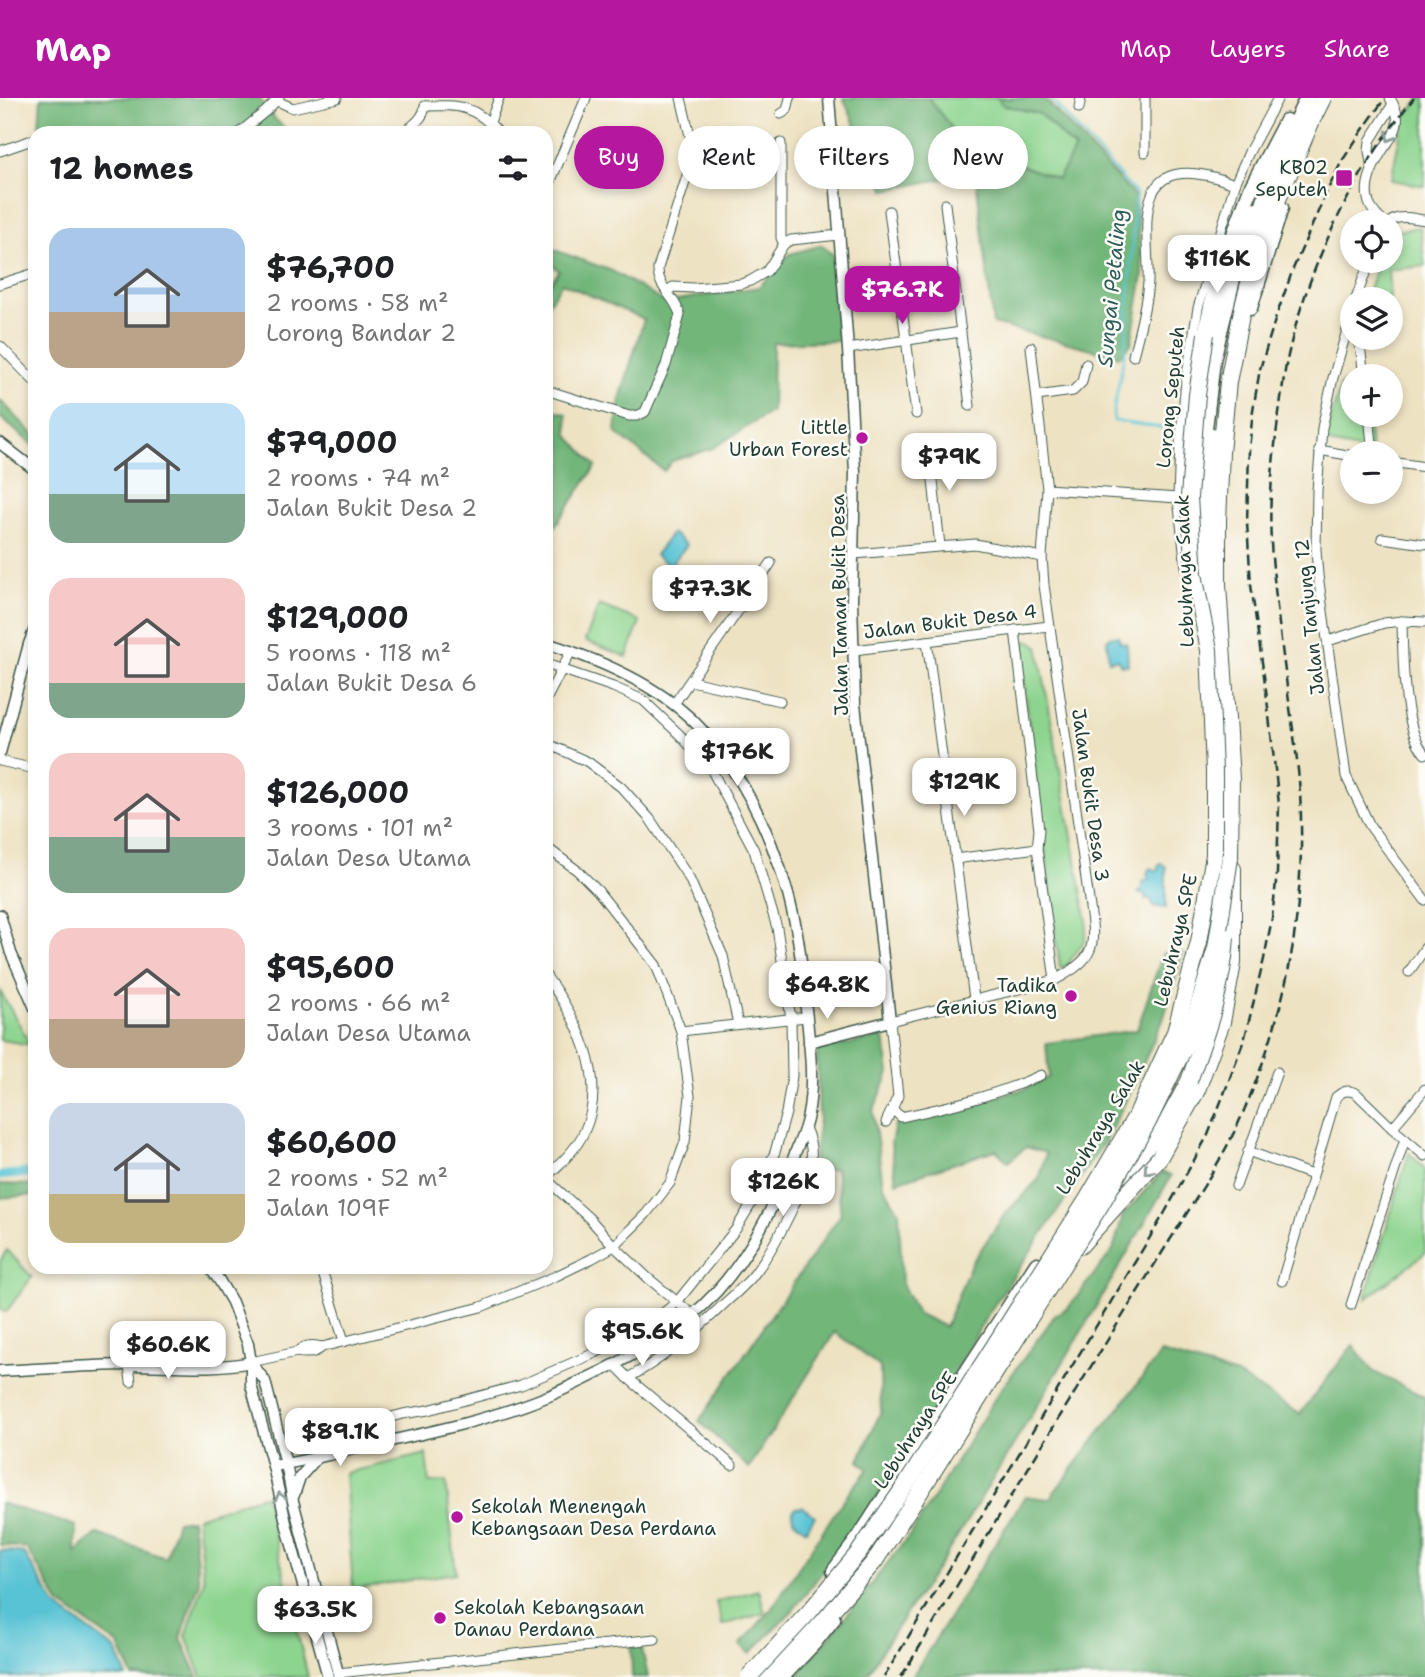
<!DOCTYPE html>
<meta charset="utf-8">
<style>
body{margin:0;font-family:"Shantell Sans",sans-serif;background:#f6f6f6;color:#202124;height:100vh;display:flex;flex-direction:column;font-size:26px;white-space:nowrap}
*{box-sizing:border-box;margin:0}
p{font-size:23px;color:#757577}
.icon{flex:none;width:38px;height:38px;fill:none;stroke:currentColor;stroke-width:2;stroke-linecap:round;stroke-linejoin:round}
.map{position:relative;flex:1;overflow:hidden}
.details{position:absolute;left:28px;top:28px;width:525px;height:1148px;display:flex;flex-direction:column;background:#fff;border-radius:21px;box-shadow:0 4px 10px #0003}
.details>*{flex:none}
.hud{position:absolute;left:574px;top:28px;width:665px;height:63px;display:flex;gap:14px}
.controls{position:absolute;left:1340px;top:112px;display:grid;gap:14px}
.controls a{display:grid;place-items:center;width:63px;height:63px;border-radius:50%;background:#fff;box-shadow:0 4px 10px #0003;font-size:35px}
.price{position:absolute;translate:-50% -60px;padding:0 16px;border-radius:14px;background:#fff;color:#222;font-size:23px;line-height:46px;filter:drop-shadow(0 2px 4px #0008)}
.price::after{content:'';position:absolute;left:50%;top:42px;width:21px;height:16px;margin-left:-10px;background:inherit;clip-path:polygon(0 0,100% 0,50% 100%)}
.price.active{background:#b5179e;color:#fff}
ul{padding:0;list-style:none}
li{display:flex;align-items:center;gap:21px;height:175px;padding:0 21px}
li span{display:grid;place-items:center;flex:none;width:196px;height:140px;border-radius:21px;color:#555}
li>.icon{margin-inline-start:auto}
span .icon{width:84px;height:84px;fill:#fffc;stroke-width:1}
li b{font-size:30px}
h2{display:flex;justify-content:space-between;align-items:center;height:84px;padding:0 21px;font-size:30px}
.tag{padding:0 24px;border-radius:32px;background:#fff;box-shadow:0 4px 10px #0003;font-size:24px;line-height:63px}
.tag.active{background:#b5179e;color:#fff}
header{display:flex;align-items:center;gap:42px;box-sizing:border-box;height:98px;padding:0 35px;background:#b5179e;color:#fff}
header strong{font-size:33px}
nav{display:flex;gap:38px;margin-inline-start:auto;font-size:24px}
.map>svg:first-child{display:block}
.green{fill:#8dd48f;stroke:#568862;stroke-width:2}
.forest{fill:#72b67a;stroke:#487a57;stroke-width:2}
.water{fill:#59c3d4;stroke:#3c8084;stroke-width:2}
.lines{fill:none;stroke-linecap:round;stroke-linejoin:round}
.stream{stroke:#59c3d4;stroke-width:2.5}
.canal{stroke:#59c3d4;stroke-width:9}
.minor-casing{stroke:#3e5649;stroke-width:11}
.tertiary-casing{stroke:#3e5649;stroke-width:13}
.trunk-casing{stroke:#3e5649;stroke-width:17}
.motorway-casing{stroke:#3e5649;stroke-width:18}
.minor{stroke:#fff;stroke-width:9}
.tertiary{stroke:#fff;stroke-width:10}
.trunk{stroke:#fff;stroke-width:14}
.motorway{stroke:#fff;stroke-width:16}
.rail{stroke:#1f3d34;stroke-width:2.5;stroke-dasharray:10 5;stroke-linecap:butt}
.motorway-bridge-casing{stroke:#3e5649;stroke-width:18;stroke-linecap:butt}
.motorway-bridge{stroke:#fff;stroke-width:16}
.oneway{stroke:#8f9e9a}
.poi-dot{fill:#b5179e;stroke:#fdfcf7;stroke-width:2.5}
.labels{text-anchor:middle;stroke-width:5;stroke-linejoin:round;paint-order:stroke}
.poi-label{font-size:19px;fill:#1f3d34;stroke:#fdfcf7;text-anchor:end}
.street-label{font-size:19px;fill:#1f3d34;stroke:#fdfcf7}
.water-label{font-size:21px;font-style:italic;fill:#2e5e5c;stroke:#fdfcf7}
</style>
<header>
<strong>Map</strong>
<nav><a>Map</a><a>Layers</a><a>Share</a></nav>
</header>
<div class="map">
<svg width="1425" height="1579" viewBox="0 0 1425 1579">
<rect width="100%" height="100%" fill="#fdfcf7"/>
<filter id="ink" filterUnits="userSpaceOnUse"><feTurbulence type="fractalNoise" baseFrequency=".0143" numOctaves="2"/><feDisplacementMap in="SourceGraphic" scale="14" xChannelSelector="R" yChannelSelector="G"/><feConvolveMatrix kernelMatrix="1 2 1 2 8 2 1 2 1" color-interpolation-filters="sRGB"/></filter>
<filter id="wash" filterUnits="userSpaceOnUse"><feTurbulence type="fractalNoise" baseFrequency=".00686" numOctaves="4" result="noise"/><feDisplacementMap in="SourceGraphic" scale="28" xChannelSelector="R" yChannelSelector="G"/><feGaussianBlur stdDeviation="1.57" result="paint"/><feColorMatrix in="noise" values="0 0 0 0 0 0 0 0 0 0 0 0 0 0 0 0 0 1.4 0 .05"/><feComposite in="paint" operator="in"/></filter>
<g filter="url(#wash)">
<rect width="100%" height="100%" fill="#ede2c2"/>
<g class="green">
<polygon points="928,0 998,0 1003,7 1040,16 1075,52 1058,81 1017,66 978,49 959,48 950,28"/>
<polygon points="1421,0 1425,0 1425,88 1391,82 1403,21"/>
<polygon points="1420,129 1425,168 1388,172 1390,200 1366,201 1378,163 1391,163 1391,141 1398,133"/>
<polygon points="1353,284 1353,317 1366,317 1372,354 1324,344 1341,286"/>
<polygon points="599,507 640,523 627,559 585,543"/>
<polygon points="1031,543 1038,548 1087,824 1085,842 1067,867 1060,870 1019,545"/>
<polygon points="0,893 31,947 0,942"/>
<polygon points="1409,1055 1425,1071 1425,1155 1366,1201 1368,1190"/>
<polygon points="7,1152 32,1179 6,1214 0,1210 0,1163"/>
<polygon points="426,1356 429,1385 446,1384 456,1475 353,1491 345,1375"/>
<polygon points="265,1397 308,1579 202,1579 186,1538 204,1483 197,1419"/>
<polygon points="759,1492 765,1515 722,1527 716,1504"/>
</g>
<g class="forest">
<polygon points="41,0 259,0 276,22 290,35 57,35 49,27 39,28"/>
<polygon points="843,0 928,0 950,28 959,47 978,49 1017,66 1058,81 1075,51 1040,16 1003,7 998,0 1044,0 1135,99 1143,177 1131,246 1119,258 993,226 973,53 944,59 948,80 885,92"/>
<polygon points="822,147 833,157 838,243 773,245 772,313 713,350 672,363 664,373 615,334 620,301 644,221 562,185 546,209 546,191 559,173 546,160 546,149 612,173 664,204 759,189 790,156"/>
<polygon points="0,302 35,338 35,349 0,319"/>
<polygon points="546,310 567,316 568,337 596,368 546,441"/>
<polygon points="1163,855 1183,855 1164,919 1131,993 1105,1043 988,1216 926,1324 860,1425 793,1512 750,1556 740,1547 770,1513 842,1404 868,1371 859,1363 881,1313 880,1269 835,1234 749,1370 699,1323 841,1116 836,1071 812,1073 819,1020 817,952 884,939 889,975 873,1014 883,1087 899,1114 902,1186 917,1215 945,1229 971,1166 1005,1116 1038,1082 1046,1055 1026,1049 1008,1064 996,1052 896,1084 891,1045 895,1027 1025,991 1049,979 1046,945 1137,932"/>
<path d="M1162 1074 1171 1078C1098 1208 1021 1336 942 1463 917 1502 888 1538 866 1579H796L828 1541 915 1430 997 1297 1056 1216 1068 1210 1113 1152 1123 1117Z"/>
<polygon points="0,1086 35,1087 35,1097 0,1100"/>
<polygon points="1353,1247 1374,1274 1425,1299 1425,1579 912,1579 1025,1398 1049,1401 1161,1255 1237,1277 1300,1316"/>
<polygon points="0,1405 76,1428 75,1455 97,1436 166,1460 177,1423 192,1421 199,1485 181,1540 198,1579 133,1579 119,1547 59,1505 27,1450 0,1447"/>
<polygon points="631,1547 642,1551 648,1579 632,1579"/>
</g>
<g class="water">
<polygon points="672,435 687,447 670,468 655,457"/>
<polygon points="1112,538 1118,538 1120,544 1127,546 1128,567 1121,567 1117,561 1109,563 1107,542"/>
<polygon points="1161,765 1166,769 1166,810 1153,808 1151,801 1145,801 1145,796 1138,795 1142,790 1142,784 1149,781 1147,776 1149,771 1152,770 1157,773 1159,771 1158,768"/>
<path d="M802 1409 815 1418 806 1432C798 1426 787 1420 795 1410Z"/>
<polygon points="0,1452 24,1455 56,1508 116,1552 127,1579 0,1579"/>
</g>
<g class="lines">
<polyline class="stream" points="1050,0 1136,96 1125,253 1113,315 1114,323 1164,330"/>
<polyline class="canal" points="0,1078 35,1074"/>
</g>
</g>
<g filter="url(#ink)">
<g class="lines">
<defs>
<g id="minor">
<polyline points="277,3 293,10 337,0"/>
<path d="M425 8C459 7 475 7 499 35"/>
<polyline points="1079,10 1081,0"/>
<polyline points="781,16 787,12 790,0"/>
<polyline points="490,24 499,0"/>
<polyline points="239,35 266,13 279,0"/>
<path d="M404 35C412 27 424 21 425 8"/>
<polyline points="781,45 781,140 784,146"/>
<polyline points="0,53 35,41"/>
<polyline points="1145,54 1145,0"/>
<polyline points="1372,71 1369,53 1370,43 1393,6"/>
<polyline points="546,94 586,0"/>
<polyline points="945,106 970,308"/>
<polyline points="889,113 916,316"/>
<path d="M1384 124C1356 103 1368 75 1384 50 1389 43 1396 35 1397 26 1399 16 1394 8 1390 0"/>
<path d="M1390 124C1400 116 1414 121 1425 122"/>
<polyline points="0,186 35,175"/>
<polyline points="667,193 673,189 694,190 741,186 750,183 767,173 784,146 791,142 839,137"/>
<polyline points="1356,201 1364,178 1371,163"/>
<polyline points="1353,212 1333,280 1322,330 1317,393 1316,452 1318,477 1346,678 1370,728 1425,802"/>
<polyline points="1359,240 1364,278"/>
<polyline points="0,248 35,284"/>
<polyline points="848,251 961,234"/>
<path d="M1133 258C1139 234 1146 210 1148 184 1150 138 1129 63 1204 77 1214 78 1225 83 1235 86"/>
<path d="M546 292 629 318H637L645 314 648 307 666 267 680 217C676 199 657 190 658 170L691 65V42L681 0"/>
<polyline points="1037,298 1073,293 1082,284 1086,266"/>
<polyline points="1369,317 1373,355"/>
<polyline points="929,345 940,448"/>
<polyline points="1319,352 1353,358"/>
<polyline points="1391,364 1425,369"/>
<polyline points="1047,391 1178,400"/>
<polyline points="1382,440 1425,446"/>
<polyline points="854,456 975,446 1042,459"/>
<polyline points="1186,469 1178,400 1180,347 1186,282 1198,210 1235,86 1249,54 1278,0"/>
<path d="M1402 523C1403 558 1402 630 1425 656"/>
<polyline points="1015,532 1039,732 1037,750 1055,882"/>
<polyline points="927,543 974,901"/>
<polyline points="1328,543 1384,525 1402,523 1425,524"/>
<polyline points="854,552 1049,528"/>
<polyline points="691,583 780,603"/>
<polyline points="546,602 571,553"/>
<polyline points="674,606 771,465"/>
<polyline points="546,645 588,664 621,689 650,721 689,780 723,858 738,926"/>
<polyline points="0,663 35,671"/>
<polyline points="955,761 1037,750"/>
<polyline points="1409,874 1425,850"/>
<path d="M546 878C577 921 609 980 584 1034 576 1052 560 1066 546 1079"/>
<polyline points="681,933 806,919"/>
<path d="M892 1011 901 1019C948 1009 997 997 1041 977"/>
<path d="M886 1024 898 998 890 923 1055 882C1099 858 1095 847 1089 802L1044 487 1042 459 1047 391 1031 249"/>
<polyline points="1392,1030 1425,991"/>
<polyline points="1248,1053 1312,1077"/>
<polyline points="546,1081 589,1120 614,1148 648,1180 693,1217"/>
<polyline points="1236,1088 1277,974"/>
<polyline points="321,1169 344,1243"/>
<path d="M1282 1183 1336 999C1343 993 1347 991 1356 995L1392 1030 1425 1058"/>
<polyline points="1351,1207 1405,1041"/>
<path d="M297 1254C304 1247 312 1246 322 1249"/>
<path d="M251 1264 297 1254C306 1256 315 1256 322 1249L481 1209 556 1178 591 1161 614 1148 646 1116 670 1085 685 1044 690 998 681 933 656 867 598 793 578 773 546 749"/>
<polyline points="129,1267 131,1284"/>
<polyline points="615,1267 628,1280 732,1367"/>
<path d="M628 1280C664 1260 695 1234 725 1205 734 1197 744 1188 752 1179 770 1156 783 1131 795 1105 808 1078 819 1059 805 1030"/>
<polyline points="281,1347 403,1316 428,1312 521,1287 595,1255 645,1229 677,1204 736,1131 756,1098 775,1054 786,1015 792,978 791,921 777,830 754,752 711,671 679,636 643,602 613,589 546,566"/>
<polyline points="338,1575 655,1541"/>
</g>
<g id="tertiary">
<polyline points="0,345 35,372"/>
<polyline points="0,655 29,546 35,530"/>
<polyline points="0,817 11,855 35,910"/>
<polyline points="809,944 890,923 855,606 852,503 855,374 848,251 829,0"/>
<polyline points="209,1169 219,1182 232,1204 248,1246 251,1264 251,1287 273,1368 287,1429 328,1579"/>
<polyline points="251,1264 265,1283 286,1366 293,1403 339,1579"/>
<path d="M0 1273C44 1271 88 1267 131 1267 171 1267 212 1272 251 1264"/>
<path d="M273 1368C305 1363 336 1355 367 1348 427 1335 489 1322 546 1299 566 1291 585 1281 604 1272 635 1256 664 1240 691 1218 739 1179 772 1115 794 1058 799 1044 806 1031 808 1016 814 984 810 952 807 920 803 888 802 856 795 825 780 755 750 684 701 631 663 589 600 562 546 545"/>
<polyline points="294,1397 300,1379 316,1361"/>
</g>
<g id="trunk">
<polyline points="1287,41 1307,0"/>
<polyline points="1219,188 1219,177 1251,90 1286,23"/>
<polyline points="1250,210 1281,110"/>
<polyline points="1199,405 1203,348 1213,262 1234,177 1256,111"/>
<polyline points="834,1473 858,1441 1037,1166"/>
<polyline points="782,1579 814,1545 833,1521"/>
</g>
<g id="motorway">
<polyline points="1258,125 1272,81 1298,30"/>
<polyline points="1206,236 1219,177"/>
<polyline points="1208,522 1205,423 1212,338"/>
<polyline points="1230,760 1231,681 1218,487 1218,423 1221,354 1228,284 1242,212 1260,143 1312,22 1323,0"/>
<polyline points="1121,1077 1164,1029 1189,983"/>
<polyline points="1080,1148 1159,1060 1197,992 1222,924 1233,865 1233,771"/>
<polyline points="766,1579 819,1527 874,1464"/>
</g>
</defs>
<use href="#minor" class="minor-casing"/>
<use href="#tertiary" class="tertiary-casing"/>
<use href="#trunk" class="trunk-casing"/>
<use href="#motorway" class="motorway-casing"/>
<use href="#minor" class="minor"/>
<use href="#tertiary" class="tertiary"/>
<use href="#trunk" class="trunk"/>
<use href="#motorway" class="motorway"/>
<g class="rail">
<polyline points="884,1579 1164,1116 1208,1037 1227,988 1245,939 1264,861 1272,820 1277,775 1279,706 1266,592 1251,487 1247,425 1249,352 1253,312 1260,271 1275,222 1293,171 1327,93 1342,63 1362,33 1385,0"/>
<path d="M901 1579C966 1474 1029 1367 1095 1262 1122 1219 1149 1175 1177 1131 1198 1097 1221 1063 1238 1026 1259 980 1276 930 1287 879 1297 832 1302 774 1301 725 1301 682 1294 639 1288 596 1282 551 1276 505 1272 459 1268 413 1272 368 1278 322 1281 302 1283 282 1287 262 1307 170 1354 73 1414 0"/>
</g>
<defs>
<g id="motorway-bridge">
<path d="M1189 983C1206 937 1223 890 1226 839"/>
<polyline points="874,1464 920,1394 1100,1108 1148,1024 1188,942 1216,850 1230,760"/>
<polyline points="749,1579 810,1513 859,1454 907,1385 1088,1100 1137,1016 1175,934 1199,844 1214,757 1214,673 1209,552 1194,476 1189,399 1197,297 1206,236"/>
</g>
</defs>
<use href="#motorway-bridge" class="motorway-bridge-casing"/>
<use href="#motorway-bridge" class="motorway-bridge"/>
</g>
<defs><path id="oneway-chevron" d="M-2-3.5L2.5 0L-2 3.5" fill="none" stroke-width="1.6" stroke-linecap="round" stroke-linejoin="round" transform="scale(1.75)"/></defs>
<g class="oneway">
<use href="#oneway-chevron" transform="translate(1390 39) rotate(120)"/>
<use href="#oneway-chevron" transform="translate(1148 1072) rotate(132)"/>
<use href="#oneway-chevron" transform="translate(280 1399) rotate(-103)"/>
</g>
</g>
<g class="poi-dot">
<rect x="1335" y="71" width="18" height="18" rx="3.5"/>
<circle cx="862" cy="340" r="7"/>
<circle cx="1071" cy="898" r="7"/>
<circle cx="457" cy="1419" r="7"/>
<circle cx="440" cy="1520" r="7"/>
</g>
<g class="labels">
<g class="poi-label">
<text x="1328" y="76">KB02<tspan x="1328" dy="22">Seputeh</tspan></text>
<text x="848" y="336">Little<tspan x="848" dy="22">Urban Forest</tspan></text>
<text x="1057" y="894">Tadika<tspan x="1057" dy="22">Genius Riang</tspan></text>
<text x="471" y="1415" text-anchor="start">Sekolah Menengah<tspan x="471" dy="22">Kebangsaan Desa Perdana</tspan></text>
<text x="454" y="1516" text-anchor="start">Sekolah Kebangsaan<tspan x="454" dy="22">Danau Perdana</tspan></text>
</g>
<g class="street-label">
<text transform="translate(1170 299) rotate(-84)" y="7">Lorong Seputeh</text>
<text transform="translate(1184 473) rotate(-92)" y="7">Lebuhraya Salak</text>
<text transform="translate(839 507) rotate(-91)" y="7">Jalan Taman Bukit Desa</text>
<text transform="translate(1309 519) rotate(-96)" y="7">Jalan Tanjung 12</text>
<text transform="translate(950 523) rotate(-7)" y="7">Jalan Bukit Desa 4</text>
<text transform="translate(1091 697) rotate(82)" y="7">Jalan Bukit Desa 3</text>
<text transform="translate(1175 842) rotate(-77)" y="7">Lebuhraya SPE</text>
<text transform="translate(1100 1029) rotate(-59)" y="7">Lebuhraya Salak</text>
<text transform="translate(915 1332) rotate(-57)" y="7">Lebuhraya SPE</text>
</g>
<g class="water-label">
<text transform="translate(1112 190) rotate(-85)" y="7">Sungai Petaling</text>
</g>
</g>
</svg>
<div class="controls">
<a><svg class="icon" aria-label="locate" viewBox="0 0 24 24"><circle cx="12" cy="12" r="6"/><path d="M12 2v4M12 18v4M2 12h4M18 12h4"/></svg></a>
<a><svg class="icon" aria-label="layers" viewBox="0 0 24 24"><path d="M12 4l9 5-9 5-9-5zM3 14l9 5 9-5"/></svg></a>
<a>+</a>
<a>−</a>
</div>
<b class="price" style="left:1217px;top:197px">$116K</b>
<b class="price active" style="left:902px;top:228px">$76.7K</b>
<b class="price" style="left:949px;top:395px">$79K</b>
<b class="price" style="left:710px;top:527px">$77.3K</b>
<b class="price" style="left:737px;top:690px">$176K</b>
<b class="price" style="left:964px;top:720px">$129K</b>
<b class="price" style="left:827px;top:923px">$64.8K</b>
<b class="price" style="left:783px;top:1120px">$126K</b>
<b class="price" style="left:642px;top:1270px">$95.6K</b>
<b class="price" style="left:168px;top:1283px">$60.6K</b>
<b class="price" style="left:340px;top:1370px">$89.1K</b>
<b class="price" style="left:315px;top:1548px">$63.5K</b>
<div class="hud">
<a class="tag active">Buy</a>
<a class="tag">Rent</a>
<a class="tag">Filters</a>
<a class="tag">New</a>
</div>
<section class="details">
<h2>12 homes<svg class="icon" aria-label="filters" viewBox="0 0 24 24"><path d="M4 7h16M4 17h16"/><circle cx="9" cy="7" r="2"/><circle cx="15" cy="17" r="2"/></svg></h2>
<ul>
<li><span style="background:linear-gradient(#a9c7e8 60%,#b9a48a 0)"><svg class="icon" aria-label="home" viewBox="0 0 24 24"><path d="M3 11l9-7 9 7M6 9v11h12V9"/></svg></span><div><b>$76,700</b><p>2 rooms · 58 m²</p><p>Lorong Bandar 2</p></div></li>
<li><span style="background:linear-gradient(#bfe0f5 65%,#7fa58c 0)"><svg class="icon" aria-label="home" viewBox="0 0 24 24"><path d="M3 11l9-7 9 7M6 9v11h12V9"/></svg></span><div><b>$79,000</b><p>2 rooms · 74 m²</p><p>Jalan Bukit Desa 2</p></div></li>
<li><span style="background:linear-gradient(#f6c9c9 75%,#7fa58c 0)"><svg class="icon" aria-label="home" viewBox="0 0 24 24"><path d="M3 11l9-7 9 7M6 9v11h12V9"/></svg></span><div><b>$129,000</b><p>5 rooms · 118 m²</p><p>Jalan Bukit Desa 6</p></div></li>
<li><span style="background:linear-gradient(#f6c9c9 60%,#7fa58c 0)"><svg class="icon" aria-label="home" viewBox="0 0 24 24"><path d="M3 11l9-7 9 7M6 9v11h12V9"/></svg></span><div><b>$126,000</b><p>3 rooms · 101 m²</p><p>Jalan Desa Utama</p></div></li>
<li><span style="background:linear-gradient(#f6c9c9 65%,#b9a48a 0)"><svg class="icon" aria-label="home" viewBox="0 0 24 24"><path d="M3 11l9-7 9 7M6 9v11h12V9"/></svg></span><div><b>$95,600</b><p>2 rooms · 66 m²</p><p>Jalan Desa Utama</p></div></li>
<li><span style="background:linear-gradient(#c9d6e8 65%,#c2b280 0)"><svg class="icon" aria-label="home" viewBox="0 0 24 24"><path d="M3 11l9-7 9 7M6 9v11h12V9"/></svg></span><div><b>$60,600</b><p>2 rooms · 52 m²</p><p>Jalan 109F</p></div></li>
</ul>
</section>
</div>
